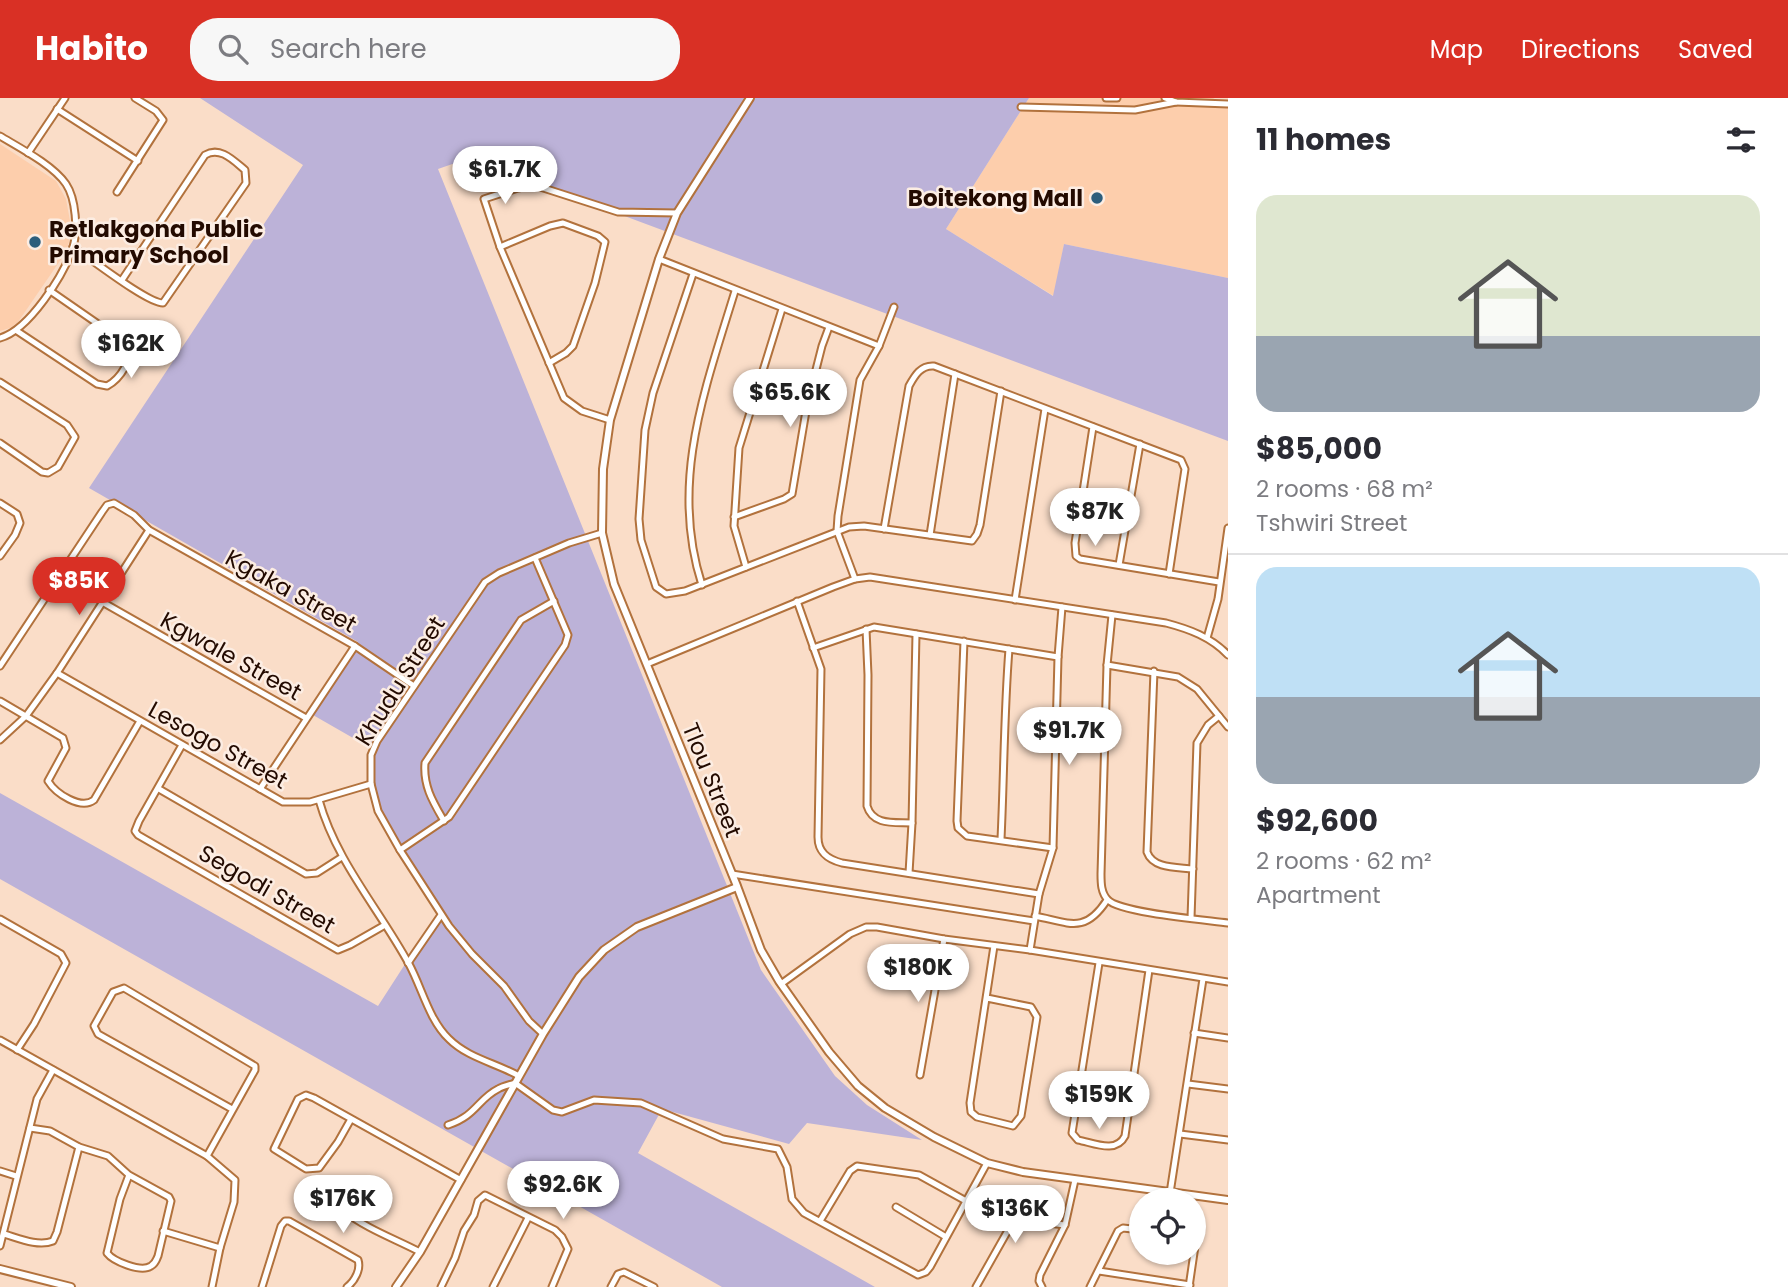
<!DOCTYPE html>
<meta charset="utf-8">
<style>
body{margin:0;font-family:Poppins,sans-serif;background:#f7f7f7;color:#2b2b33;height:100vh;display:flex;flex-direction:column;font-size:26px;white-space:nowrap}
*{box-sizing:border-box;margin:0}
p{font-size:23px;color:#7c7c81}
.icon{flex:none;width:38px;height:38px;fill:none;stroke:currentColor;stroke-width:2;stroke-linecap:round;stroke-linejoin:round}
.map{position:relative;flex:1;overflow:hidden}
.panel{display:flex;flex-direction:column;background:#fff;width:560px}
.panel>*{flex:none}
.tools{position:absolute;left:1129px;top:1090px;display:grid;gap:14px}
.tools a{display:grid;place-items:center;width:77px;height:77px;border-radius:50%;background:#fff;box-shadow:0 2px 5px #0004;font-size:35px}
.price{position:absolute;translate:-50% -60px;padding:0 16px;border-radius:24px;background:#fff;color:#222;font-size:23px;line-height:46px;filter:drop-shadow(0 2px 4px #0008)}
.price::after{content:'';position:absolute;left:50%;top:42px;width:21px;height:16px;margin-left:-10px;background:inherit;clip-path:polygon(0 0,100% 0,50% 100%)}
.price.selected{background:#d93025;color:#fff}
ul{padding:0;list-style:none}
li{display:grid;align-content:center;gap:14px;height:371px;padding:0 28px}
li+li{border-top:2px solid #e1e1e2}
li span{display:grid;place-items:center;height:217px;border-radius:21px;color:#555}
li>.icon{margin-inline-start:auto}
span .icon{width:126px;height:126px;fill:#fffc;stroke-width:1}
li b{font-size:30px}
h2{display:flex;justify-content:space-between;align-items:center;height:84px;padding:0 28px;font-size:30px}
header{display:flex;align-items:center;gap:42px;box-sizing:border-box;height:98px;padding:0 35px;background:#d93025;color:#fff}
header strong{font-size:33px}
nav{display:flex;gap:38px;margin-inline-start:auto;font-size:24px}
.search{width:490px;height:63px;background:#f7f7f7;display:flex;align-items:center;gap:18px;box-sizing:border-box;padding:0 24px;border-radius:28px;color:#7c7c81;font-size:26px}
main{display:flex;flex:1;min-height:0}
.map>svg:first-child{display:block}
.built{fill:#fdceac}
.green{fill:#bcb2d8}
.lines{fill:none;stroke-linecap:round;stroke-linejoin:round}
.minor-casing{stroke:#b2723d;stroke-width:9}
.tertiary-casing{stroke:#b2723d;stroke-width:10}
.minor{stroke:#fff;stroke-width:5}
.tertiary{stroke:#fff;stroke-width:6}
.poi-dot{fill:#2d5e7c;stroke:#fcede3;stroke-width:2.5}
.labels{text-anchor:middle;stroke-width:5;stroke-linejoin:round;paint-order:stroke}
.poi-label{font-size:23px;font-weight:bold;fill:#230a00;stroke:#fcede3;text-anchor:end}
.street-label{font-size:23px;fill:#230a00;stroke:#fcede3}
</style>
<header>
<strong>Habito</strong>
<div class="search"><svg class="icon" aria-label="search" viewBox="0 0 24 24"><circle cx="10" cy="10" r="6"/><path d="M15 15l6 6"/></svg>Search here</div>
<nav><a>Map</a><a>Directions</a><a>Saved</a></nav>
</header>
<main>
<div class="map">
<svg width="1228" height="1189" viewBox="0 0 1228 1189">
<rect width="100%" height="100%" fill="#faddc8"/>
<g class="built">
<polygon points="1029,0 1213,0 1228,9 1228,180 1064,146 1054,198 946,131"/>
<polygon points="0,46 56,83 66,101 72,134 66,154 18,224 10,230 0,233"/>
</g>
<polygon class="green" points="200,0 1029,0 946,131 1053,198 1064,146 1228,180 1228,343 536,85 461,63 438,71 761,872 835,978 867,1007 922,1042 807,1025 789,1046 662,1011 638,1055 875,1189 722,1189 0,781 0,695 378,908 440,812 384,722 371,688 374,652 313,617 358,544 89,390 303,67"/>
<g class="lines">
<defs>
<g id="minor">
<polyline points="1106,0 1117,0"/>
<polyline points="1165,0 1176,4 1228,6"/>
<polyline points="1021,9 1135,12 1176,4"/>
<polyline points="57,11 138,63"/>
<path d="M0 38C20 50 53 67 66 86 76 101 78 132 73 149 64 177 29 232 0 240"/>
<polyline points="28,55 65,0"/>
<polyline points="117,94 163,22 156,13 135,0"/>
<path d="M73 149C90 160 147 205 163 205L246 85 245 72C233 62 220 48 205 57L122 182"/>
<polyline points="500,149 550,128 563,125 598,138 605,144 595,185 573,248 566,255 549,265"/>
<polyline points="659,161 879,248"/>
<polyline points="693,176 653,295 645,332 639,421 641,442 656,489 666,496 685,493 849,429 864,428 972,443 977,436 980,427 1001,293"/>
<path d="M17 233 97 286 107 288C120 281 134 261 127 246L49 192"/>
<polyline points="0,284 67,327 75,339 58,369 48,375 42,374 0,345"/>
<polyline points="610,322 582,313 564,300 500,149 484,101 518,90 534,87 618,114 677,115"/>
<polyline points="1093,329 1075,445 1076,458 1080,461 1219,484"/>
<polyline points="0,405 17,416 20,425 15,437 0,458"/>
<polyline points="734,419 784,401 792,396 807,307 822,248 829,229"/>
<path d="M884 431 909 288C915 277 921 267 934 268L1181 362 1185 371 1169 476"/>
<polyline points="930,437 955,276"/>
<polyline points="1119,467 1140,346"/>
<polyline points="746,469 734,428 739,350 782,211"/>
<polyline points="855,481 837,433 838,418 860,282 879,248 894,209"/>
<path d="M702 487C669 385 705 291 735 193"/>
<polyline points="1015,502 1045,311"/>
<path d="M797 503 821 571 818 739C818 754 827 761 842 765L1039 796"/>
<polyline points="104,505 306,620"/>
<path d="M1112 517 1107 567 1101 776C1101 785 1101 795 1108 802 1121 815 1206 822 1228 825"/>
<path d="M866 531 868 577 867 708C873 728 895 724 912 725"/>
<polyline points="1207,540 1218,501 1228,430"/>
<polyline points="964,543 957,723 958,730 967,738 1053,750"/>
<polyline points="813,550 874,529 1058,559"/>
<path d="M647 566 833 489 855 481 870 479 1166 525C1189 531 1211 539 1228 557"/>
<polyline points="1107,567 1178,579 1197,591 1228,629"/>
<polyline points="0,568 102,414 107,407 114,405 134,417 149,432 355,548 414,588"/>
<path d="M1154 573 1147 754C1153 771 1177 769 1193 771"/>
<polyline points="57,575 283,704 310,704 371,686"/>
<path d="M0 603 63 640 66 650 48 683C56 696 81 712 94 702L140 623"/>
<polyline points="0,642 26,618 57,575 149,432"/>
<polyline points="182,647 139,723 135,733 138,737 338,852 350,847 385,827"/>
<polyline points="159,691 306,776 317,775 342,759"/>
<polyline points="260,691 355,548"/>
<path d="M319 702C336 763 379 811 409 866 422 890 429 922 449 941 468 960 496 965 519 978"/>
<path d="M444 723C433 704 423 688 425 665L521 522 554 503"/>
<path d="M1001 741C1004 678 1004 614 1009 551"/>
<polyline points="400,752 449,719 565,547 568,537 535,460"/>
<polyline points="909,775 912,725 916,536"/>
<polyline points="732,776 1034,823"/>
<path d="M1035 818C1070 825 1085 836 1107 802"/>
<polyline points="1191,820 1197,645 1208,627 1219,618"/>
<polyline points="0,821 61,856 66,865 34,926 17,952"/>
<polyline points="1030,852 1039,796 1053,750 1058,559 1062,509"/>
<polyline points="408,865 441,817"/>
<path d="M1099 865 1072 1035 1078 1042C1094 1045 1116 1056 1125 1038L1149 872"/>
<polyline points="781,886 850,836 866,829 877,829 944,841 1030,852 1228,884"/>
<polyline points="987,900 1031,909 1037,919 1021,1018 1013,1028 977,1019 971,1014 970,1005 994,848"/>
<polyline points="1194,935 1228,940"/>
<polyline points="543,936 529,923 504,888 472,856 449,828 400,752 378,713 371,686 371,657 377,643 485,484 499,475 569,445 602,435"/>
<polyline points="0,942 207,1058 235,1082 234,1104 220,1150 212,1189"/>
<polyline points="920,977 944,841"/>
<polyline points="1188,986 1228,991"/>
<polyline points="351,1021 338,1044 319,1070 306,1071 274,1051 298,1001 306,997 314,1000 461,1082"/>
<path d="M448 1027C476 1018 478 1001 498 991 503 988 509 987 515 985L553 1012 562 1014 594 1002 641 1005 723 1041 778 1051 787 1069 792 1101 804 1115 918 1177 926 1174 930 1169 987 1065"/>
<path d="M30 1030 50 1033 79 1049 108 1058 129 1077 169 1099 171 1103 158 1158C156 1162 156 1165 151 1168 141 1175 113 1163 107 1155L120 1101 129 1077"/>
<polyline points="1180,1036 1228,1042"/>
<polyline points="207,1058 255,972 255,968 124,890 113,894 94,928 98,936 232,1011"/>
<polyline points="0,1073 16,1078"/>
<polyline points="1170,1095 1203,881"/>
<path d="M348 1100 344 1113C367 1131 393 1140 420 1154"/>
<polyline points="896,1109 946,1139"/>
<polyline points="820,1123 850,1073 857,1068 919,1077 966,1103"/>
<polyline points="163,1133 220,1150"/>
<path d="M4 1136C18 1140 38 1149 53 1143L57 1134 79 1049"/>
<polyline points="0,1148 37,1001 53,972"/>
<polyline points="1099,1173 1190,1187"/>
<path d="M262 1189 281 1128 285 1123H289L358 1162C361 1171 355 1183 347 1189"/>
<polyline points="441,1189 455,1160 464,1133 474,1117 478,1103 485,1097 555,1132 562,1139 568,1151 552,1189"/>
<polyline points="493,1189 528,1120"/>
<polyline points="611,1189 618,1176 624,1174 654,1189"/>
<polyline points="976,1189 1011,1127 1023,1122 1065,1127"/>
<polyline points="1042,1189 1039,1183 1040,1177 1065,1127 1075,1082"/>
<polyline points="1090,1189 1118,1133 1123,1130 1141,1132"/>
<polyline points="1189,1189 1195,1148 1194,1141"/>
</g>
<g id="tertiary">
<polyline points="750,0 677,115 659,161 610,322 603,371 602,435 614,486 737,788 761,852 779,883 829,954 858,988 885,1010 934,1039 987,1065 1023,1074 1228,1102"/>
<polyline points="0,1171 71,1189"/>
<polyline points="396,1189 420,1154 543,936 579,879 604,852 637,829 737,789"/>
</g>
</defs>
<use href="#minor" class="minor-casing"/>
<use href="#tertiary" class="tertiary-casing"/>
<use href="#minor" class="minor"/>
<use href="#tertiary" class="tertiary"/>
</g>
<g class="poi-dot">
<circle cx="1097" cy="100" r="7"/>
<circle cx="35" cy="144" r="7"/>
</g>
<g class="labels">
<g class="poi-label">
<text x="1083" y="108">Boitekong Mall</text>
<text x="49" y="139" text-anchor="start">Retlakgona Public<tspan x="49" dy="26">Primary School</tspan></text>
</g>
<g class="street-label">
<text transform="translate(291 493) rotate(29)" y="8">Kgaka Street</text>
<text transform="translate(231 558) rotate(29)" y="8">Kgwale Street</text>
<text transform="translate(400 583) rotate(-58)" y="8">Khudu Street</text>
<text transform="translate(218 647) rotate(29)" y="8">Lesogo Street</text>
<text transform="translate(712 682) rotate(68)" y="8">Tlou Street</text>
<text transform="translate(267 791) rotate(30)" y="8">Segodi Street</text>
</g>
</g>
</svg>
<div class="tools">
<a><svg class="icon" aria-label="locate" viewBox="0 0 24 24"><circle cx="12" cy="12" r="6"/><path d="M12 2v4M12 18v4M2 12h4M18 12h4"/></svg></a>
</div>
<b class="price" style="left:505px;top:108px">$61.7K</b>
<b class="price" style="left:131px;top:282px">$162K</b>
<b class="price" style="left:790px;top:331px">$65.6K</b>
<b class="price" style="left:1095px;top:450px">$87K</b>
<b class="price selected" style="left:79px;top:519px">$85K</b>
<b class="price" style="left:1069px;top:669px">$91.7K</b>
<b class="price" style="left:918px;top:906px">$180K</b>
<b class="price" style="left:1099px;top:1033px">$159K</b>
<b class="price" style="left:563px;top:1123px">$92.6K</b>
<b class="price" style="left:343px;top:1137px">$176K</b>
<b class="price" style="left:1015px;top:1147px">$136K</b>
</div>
<section class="panel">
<h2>11 homes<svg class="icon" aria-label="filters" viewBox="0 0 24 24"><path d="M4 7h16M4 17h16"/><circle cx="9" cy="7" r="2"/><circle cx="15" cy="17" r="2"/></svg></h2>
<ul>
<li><span style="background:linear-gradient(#dfe7d0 65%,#9aa5b1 0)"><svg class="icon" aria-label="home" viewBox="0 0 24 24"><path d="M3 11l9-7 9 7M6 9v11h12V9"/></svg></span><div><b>$85,000</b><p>2 rooms · 68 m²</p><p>Tshwiri Street</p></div></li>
<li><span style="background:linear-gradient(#bfe0f5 60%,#9aa5b1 0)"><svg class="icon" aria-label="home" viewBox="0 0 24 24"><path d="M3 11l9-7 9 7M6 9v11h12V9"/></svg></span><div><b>$92,600</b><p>2 rooms · 62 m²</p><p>Apartment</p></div></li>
</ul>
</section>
</main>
